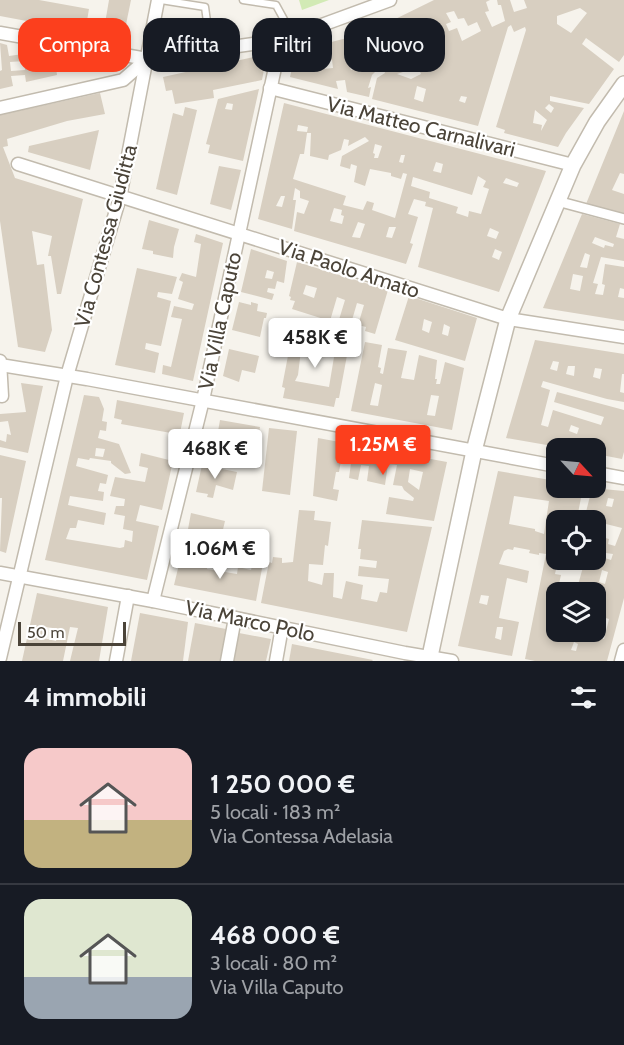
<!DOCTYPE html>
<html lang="it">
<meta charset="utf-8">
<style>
body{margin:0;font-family:Cabin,sans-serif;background:#20242c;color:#f1f3f6;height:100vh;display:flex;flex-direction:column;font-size:22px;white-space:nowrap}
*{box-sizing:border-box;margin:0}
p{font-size:20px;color:#9ea1a6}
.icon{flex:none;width:33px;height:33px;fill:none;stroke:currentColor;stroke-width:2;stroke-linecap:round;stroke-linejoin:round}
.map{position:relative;height:661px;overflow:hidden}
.sheet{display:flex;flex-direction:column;background:#171b24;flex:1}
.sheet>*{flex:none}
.banner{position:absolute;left:18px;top:18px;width:588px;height:54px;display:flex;gap:12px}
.needle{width:39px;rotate:116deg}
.buttons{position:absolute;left:546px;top:438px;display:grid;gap:12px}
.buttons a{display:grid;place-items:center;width:60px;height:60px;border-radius:12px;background:#171b24;box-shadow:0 3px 9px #0003;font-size:30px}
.scale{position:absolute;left:18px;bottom:15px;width:108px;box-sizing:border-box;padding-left:6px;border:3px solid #4b4439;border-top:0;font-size:16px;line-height:21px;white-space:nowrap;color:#4b4439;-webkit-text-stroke:4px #fff;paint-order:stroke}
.price{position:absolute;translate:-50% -51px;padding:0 14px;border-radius:6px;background:#fff;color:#222;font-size:20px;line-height:39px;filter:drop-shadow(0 2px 3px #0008)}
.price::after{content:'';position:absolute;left:50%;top:36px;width:18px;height:14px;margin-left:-9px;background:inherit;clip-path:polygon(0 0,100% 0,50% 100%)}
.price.selected{background:#fc3f1d;color:#fff}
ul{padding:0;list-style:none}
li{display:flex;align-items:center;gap:18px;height:150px;padding:0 24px}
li+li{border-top:2px solid #363941}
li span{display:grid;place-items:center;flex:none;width:168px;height:120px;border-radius:18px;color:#555}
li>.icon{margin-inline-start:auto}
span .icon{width:72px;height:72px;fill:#fffc;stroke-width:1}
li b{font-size:26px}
h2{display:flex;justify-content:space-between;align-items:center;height:72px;padding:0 24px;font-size:26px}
.pill{padding:0 21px;border-radius:18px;background:#171b24;box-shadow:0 3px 9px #0003;font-size:21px;line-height:54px}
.pill.selected{background:#fc3f1d;color:#fff}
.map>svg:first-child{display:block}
.green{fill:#d2eab5}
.building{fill:#d8cfc1;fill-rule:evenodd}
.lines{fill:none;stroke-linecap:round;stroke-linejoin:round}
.service-casing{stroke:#c2bbae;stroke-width:9}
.pedestrian-casing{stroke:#c2bbae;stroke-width:12}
.minor-casing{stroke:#c2bbae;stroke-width:15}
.tertiary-casing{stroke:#c2bbae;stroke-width:18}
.service{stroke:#fff;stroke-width:6}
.pedestrian{stroke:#fff;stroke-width:9}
.minor{stroke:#fff;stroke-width:12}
.tertiary{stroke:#fff;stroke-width:15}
.labels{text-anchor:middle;stroke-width:4.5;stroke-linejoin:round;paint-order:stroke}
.street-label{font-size:21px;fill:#4b4439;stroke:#fff}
</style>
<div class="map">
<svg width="624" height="661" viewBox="0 0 624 661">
<rect width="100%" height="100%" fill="#f6f3ec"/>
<polygon class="green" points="299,0 329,0 302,10"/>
<g class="building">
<polygon points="0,0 39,0 89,9 85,32 0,16"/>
<polygon points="109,0 131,0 123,39 103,35"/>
<path d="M434 0H490L486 2 489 11 485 12 492 27 505 21 501 5H498L497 0H510L514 12 527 8 524 0H624V55L619 62 586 38 582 44 614 69 589 104 550 96V101L584 108 566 133 558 147 504 133 505 130 496 127 526 30 525 27 514 32 511 25 508 27 478 126 372 99 377 78 385 73 382 63 391 58 389 54 374 58 375 64 350 67 351 70 375 65 376 71 372 75 368 88 371 87 369 97 347 92 345 80 336 81 338 89 290 77 296 51 347 38 377 28ZM580 8 587 13 571 33 557 24V16ZM454 11 458 19 464 18 468 26 477 22 481 31 462 41 457 28 449 31 446 24 451 22 446 13ZM332 60 333 68 323 69 322 63ZM418 67 421 74 411 79 397 74ZM417 86 426 89 423 102 414 99ZM461 96 467 97 465 103 459 101ZM549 104 554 108 551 113 545 108ZM535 110 547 120 541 131 542 125 533 123Z"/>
<path d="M0 43 7 45 9 56 23 54 22 47 54 53 57 75 26 82 25 75 11 76 13 86 0 89V71L2 70ZM24 61 25 70 11 71 10 62Z"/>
<polygon points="267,54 262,80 213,90 214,98 175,104 172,90 166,91 163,77"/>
<path d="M259 89 243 161 208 153 210 145 206 144 218 99ZM227 103 233 104 232 110 225 109Z"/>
<polygon points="100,93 105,114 67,121 7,139 8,146 3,147 15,178 83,199 61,294 57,294 51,256 48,256 52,236 32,231 37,265 44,264 52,330 45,352 18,347 0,221 0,115"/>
<path d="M284 103 546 171 499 292 418 267 433 208 425 206 426 202 414 199 408 214 418 217 410 243 413 244 406 264 294 231 297 212 304 214 309 201 300 198V191L295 188 293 200H296L292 229 258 219ZM298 125 308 127 307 132 297 131ZM307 133H311L310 156 328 160 329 155 341 150 344 139 349 140 348 146 365 137 369 141 342 156 340 166 350 169 351 164 357 166 354 182 365 186 370 169 391 173V176L401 179 403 173 407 174 395 218 372 210 374 203 367 201 363 210 343 205 346 196 293 179 300 154H304ZM375 144 382 146 378 158H374L375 154 373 153ZM401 155H405L403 163 399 162ZM436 162 443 164 441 173 433 171ZM478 176 486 181 483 187 489 189 481 214 469 211 468 217 456 213 458 207 429 198 430 192 411 186 413 177 472 195ZM506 178 519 183 517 187 503 183ZM281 196H285L282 207 276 206ZM334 208 342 210 341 215 344 216 342 224 330 221ZM358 222 365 224 360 238 352 237ZM389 227H396L392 238 386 237ZM490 228 499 232 496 239 487 236ZM495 249 502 252 499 260 492 257Z"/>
<polygon points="185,107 197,110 177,195 156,189 173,113 183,116"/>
<polygon points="624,111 624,174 620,173 612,190 624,194 624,214 586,204"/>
<polygon points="99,130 90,170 28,152 29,146"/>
<polygon points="219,166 241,170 231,210 210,204"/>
<path d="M582 214 620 224 616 237 624 239V261L601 257 593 283 598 284 595 294 603 295 605 285 602 284 605 264 624 267V289L620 288 618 297 624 298V321L543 308ZM595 237 614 244 613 247 605 245 604 248 592 243ZM585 253 590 255 587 268 580 267ZM573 274 583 276 580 291 570 289Z"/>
<polygon points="149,220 179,229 174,247 173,258 153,254 153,251 142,249"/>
<polygon points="196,234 223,243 193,381 162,374 163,365 171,367 182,319 171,317 174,306 192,310 194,304 178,299 183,282 179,280 182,273 196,277 201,244 194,242"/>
<path d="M251 249 287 261 284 283 277 281 275 289 268 288 267 292 274 294 272 300 241 292ZM267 270 274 272 272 279 265 278Z"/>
<path d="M297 262 388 290 375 334 365 331 366 327 358 325 364 305 357 303 350 327 338 323 345 300 337 297 330 321 292 309 295 301 290 300 291 297 289 296ZM306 285 317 288 314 298 303 294Z"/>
<polygon points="137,268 177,277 172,294 158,292 157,297 171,301 161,346 146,343 145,349 159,353 155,373 115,365"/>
<path d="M409 296 477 318 465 361 395 340ZM424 319 432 322 429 333 422 330ZM444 324 450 327 448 336 442 334Z"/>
<polygon points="239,302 251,305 251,302 258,304 257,311 267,313 266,318 264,318 260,337 232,330"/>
<path d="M295 332 347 341 345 350H348L339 398H336L334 407 283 398 285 388 282 387 291 340H294ZM301 350 334 357 329 387 295 381 298 375Z"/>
<path d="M535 340 624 354V374H622L620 392 624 393V402L607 399 543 381 541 387 550 390 541 425 548 427 553 410 601 425 604 417 554 402 557 392 624 410V452L622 459 596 454V448H564L506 438ZM553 361 559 362 557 371 550 369ZM568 366H575L574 376 566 374ZM595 368 602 369 600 379 593 377ZM571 425 579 428 577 434 569 431Z"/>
<path d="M365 342 382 345 378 367 381 368 380 373 383 374 388 348 407 351 401 378 414 380 419 355 437 360 435 379H437L436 384H440L445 362 464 368 452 430 351 411ZM375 383 382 385 378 406 370 405ZM431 395 439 396 435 416 427 415Z"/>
<polygon points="229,349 259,356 255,373 242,370 239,382 223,376"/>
<polygon points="21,383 43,386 28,453 0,447 0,440 6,442 7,434 11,435 8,421 0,422 0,414 26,412"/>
<path d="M84 395 99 397 104 409 102 421 107 422 106 431 100 430 98 438 119 444 131 473 125 474 111 463V461L90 458 89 460 78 458 76 466 108 475 106 484 100 483 98 491 104 492 103 501 70 496 68 505 106 513 104 525 78 520 76 528H70L66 539 120 548 124 547 125 540 132 542 133 531 123 529 125 516 114 514 116 506H124L125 499 110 496 115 477 145 482 148 468 139 466 141 453 173 461 162 510 140 505 136 521 159 526 147 580 45 560ZM96 448 105 449 103 457 95 456Z"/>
<polygon points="117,400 184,413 178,443 170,441 171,433 121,424 122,420 114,418"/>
<polygon points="220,420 260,427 255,450 243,448 244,444 235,442 236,438 228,437 226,445 216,443"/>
<polygon points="269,428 297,431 290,495 262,491"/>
<path d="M318 438 447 462 434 521 386 514 389 497 413 501 414 498 404 490 402 486 393 485 397 465 388 464 385 485 367 481 369 466 361 465 358 480 349 478 351 463 341 461 339 472H336L333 489 339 490 337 501 313 496ZM410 469 423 472 419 490 408 482Z"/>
<polygon points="0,455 26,461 6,553 0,551 2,498 0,498"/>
<polygon points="202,465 237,472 233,490 216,485 213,498 207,497 208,494 196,492"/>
<path d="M498 471 556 481V488H583L578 513 571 512 569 520H556V560H558L555 574 561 575 558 588H555L550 615 553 616 549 631 556 632H568L604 639 609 619 596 615V597L603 598 605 591 597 588 596 592H576L585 560H596V535L609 539 608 544 615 546 622 528 602 523 601 528 596 527V520H576L578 513 585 516 592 488 624 491V598L607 661H535L525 659 546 554 539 553V555L529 553 530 550 514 547 513 550 508 549 504 551 499 564 529 571 527 583 507 578 499 618 519 622 512 656 458 646ZM514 496 549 501 544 534 535 531V529L509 524ZM608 498 614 499 612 507 606 506ZM606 553 613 554 611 560 605 558ZM602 570 608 572 605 584 599 582ZM481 595 489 596 487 605 479 603ZM497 627H503L501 640 495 638ZM574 642 578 644 576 651 571 650Z"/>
<polygon points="299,510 315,511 314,520 331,522 328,546 325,545 323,565 309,564 308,581 322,585 324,573 334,573 333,597 342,599 346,581 363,585 361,599 377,602 380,592 387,593 389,579 358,576 359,566 376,568 377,561 360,559 361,549 358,549 362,520 432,527 407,632 261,603 269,562 272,563 273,557 282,558 282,563 293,562"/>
<polygon points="191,513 225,521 221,538 205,534 202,546 196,545 196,542 186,540"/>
<polygon points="181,556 191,557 189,563 207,566 207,569 237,574 238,567 251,570 253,561 263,563 256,601 174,585"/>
<path d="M37 593 108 607 99 661H70L78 628 70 627 63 661H22ZM46 627 59 629 56 641 43 638Z"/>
<polygon points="140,613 188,622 183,661 131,661"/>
<polygon points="195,623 226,629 220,661 188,661"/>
<polygon points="239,633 271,639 266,661 233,661"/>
<polygon points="292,644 373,660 372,661 289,661"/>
</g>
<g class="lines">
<defs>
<g id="service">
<polyline points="161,0 205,7 211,51"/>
<polyline points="243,0 276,5 293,36"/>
</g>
<polyline id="pedestrian" points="557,201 624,219"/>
<g id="minor">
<polyline points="0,33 147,59"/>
<polyline points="270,88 573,165"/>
<polyline points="0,108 123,80 147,59 281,40 390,0"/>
<polyline points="18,164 508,319 624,337"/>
<polyline points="0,361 2,396"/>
<polyline points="0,365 87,379 556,466"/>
<polyline points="596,473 624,478"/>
<polyline points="0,573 153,601 405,653 452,661"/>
<polyline points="153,601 203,400 281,40"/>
<polyline points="0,658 67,376 120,197 158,0"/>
<polyline points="116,661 128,596"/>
<polyline points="227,661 235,618"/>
<polyline points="276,661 282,627"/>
<polyline points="621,661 624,650"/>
</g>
<polyline id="tertiary" points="429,661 474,451 508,319 573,165 597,122 624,84"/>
</defs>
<use href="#service" class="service-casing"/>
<use href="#pedestrian" class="pedestrian-casing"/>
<use href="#minor" class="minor-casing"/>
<use href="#tertiary" class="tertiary-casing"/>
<use href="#service" class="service"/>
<use href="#pedestrian" class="pedestrian"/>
<use href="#minor" class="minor"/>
<use href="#tertiary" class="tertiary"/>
</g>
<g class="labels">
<g class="street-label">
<text transform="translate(421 127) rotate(14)" y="7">Via Matteo Carnalivari</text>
<text transform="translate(106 236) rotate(-75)" y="7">Via Contessa Giuditta</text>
<text transform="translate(349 269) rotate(18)" y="7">Via Paolo Amato</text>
<text transform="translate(220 321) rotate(-78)" y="7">Via Villa Caputo</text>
<text transform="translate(250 621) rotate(12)" y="7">Via Marco Polo</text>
</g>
</g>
</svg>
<div class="buttons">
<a><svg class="needle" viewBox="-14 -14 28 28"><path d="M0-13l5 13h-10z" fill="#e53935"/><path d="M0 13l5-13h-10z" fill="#9ea1a6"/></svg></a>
<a><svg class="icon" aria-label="locate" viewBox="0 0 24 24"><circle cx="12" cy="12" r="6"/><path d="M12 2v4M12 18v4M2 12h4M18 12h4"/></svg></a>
<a><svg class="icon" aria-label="layers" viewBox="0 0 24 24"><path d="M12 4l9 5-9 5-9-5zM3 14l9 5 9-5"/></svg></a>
</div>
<div class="scale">50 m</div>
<b class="price" style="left:315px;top:369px">458K €</b>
<b class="price selected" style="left:383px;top:476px">1.25M €</b>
<b class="price" style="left:215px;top:480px">468K €</b>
<b class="price" style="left:220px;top:580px">1.06M €</b>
<div class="banner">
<a class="pill selected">Compra</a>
<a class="pill">Affitta</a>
<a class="pill">Filtri</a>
<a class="pill">Nuovo</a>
</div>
</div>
<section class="sheet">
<h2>4 immobili<svg class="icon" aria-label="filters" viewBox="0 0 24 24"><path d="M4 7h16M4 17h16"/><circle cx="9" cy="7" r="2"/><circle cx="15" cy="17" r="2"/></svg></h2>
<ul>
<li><span style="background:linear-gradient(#f6c9c9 60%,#c2b280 0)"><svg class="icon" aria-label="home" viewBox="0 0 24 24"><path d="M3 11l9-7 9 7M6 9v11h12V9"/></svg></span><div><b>1 250 000 €</b><p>5 locali · 183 m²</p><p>Via Contessa Adelasia</p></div></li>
<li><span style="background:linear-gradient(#dfe7d0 65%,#9aa5b1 0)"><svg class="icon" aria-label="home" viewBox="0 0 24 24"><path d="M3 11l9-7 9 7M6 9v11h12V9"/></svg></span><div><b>468 000 €</b><p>3 locali · 80 m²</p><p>Via Villa Caputo</p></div></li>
</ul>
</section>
